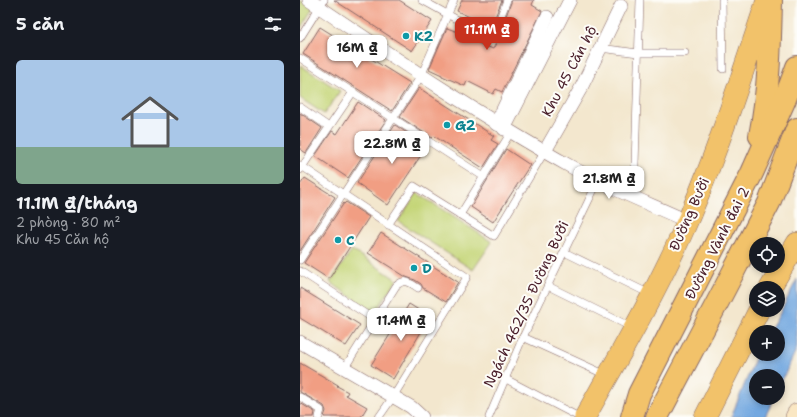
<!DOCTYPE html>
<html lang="vi">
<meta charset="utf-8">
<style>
body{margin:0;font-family:"Shantell Sans",sans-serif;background:#20242c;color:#f1f3f6;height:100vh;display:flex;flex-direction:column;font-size:15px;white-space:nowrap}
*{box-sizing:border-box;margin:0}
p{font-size:13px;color:#9ea1a6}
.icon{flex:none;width:22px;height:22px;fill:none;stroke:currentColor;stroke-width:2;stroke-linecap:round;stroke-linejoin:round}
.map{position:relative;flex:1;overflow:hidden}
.panel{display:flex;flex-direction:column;background:#171b24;width:300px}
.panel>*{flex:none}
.buttons{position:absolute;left:449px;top:237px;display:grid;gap:8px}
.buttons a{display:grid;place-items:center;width:36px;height:36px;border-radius:50%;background:#171b24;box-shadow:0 2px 6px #0003;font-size:20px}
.price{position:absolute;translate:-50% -34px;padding:0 9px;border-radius:8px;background:#fff;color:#222;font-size:13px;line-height:26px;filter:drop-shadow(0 1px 2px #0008)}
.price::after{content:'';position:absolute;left:50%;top:24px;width:12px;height:9px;margin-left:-6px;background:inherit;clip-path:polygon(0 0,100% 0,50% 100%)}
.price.on{background:#c8321e;color:#fff}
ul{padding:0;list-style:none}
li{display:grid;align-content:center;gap:8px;height:212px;padding:0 16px}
li span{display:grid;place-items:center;height:124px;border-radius:6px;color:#555}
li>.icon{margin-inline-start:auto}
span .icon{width:72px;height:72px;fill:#fffc;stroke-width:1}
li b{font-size:17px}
h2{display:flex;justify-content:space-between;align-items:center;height:48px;padding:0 16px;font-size:17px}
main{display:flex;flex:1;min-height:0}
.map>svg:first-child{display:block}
.green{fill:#c4d577;stroke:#877a51}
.water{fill:#73a8e0;stroke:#5e6486}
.building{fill:#f19e83}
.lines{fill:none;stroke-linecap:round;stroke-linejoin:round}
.service-casing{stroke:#856564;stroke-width:8}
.minor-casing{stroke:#856564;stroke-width:14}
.secondary-casing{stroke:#856564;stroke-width:20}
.primary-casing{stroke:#856564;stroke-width:22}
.trunk-casing{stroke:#856564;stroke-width:24}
.service{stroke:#fff;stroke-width:7}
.minor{stroke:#fff;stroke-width:13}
.secondary{stroke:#fae7c3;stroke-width:19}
.primary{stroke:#f2c26a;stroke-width:21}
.trunk{stroke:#f2c26a;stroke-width:22}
.culture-dot{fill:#0f9aa8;stroke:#fdfcf7;stroke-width:1.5}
.labels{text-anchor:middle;stroke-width:4;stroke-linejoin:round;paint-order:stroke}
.culture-label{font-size:14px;font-weight:bold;fill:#0d838f;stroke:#fdfcf7;text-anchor:start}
.street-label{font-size:14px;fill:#4a1f2b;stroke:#fdfcf7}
</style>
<main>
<section class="panel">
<h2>5 căn<svg class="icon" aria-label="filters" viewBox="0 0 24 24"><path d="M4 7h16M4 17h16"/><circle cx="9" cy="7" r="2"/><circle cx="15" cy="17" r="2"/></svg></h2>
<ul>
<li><span style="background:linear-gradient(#a9c7e8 70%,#7fa58c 0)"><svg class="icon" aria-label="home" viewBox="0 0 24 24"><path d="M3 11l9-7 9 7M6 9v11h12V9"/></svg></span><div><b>11.1M ₫/tháng</b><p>2 phòng · 80 m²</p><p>Khu 45 Căn hộ</p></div></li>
</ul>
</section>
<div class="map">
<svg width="497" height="417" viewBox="0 0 497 417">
<rect width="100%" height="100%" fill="#fdfcf7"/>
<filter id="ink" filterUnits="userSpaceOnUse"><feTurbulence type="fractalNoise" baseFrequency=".025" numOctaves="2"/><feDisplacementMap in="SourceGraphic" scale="8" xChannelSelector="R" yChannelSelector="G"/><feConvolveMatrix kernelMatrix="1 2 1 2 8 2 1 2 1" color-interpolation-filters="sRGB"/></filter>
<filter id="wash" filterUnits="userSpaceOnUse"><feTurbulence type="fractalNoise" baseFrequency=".012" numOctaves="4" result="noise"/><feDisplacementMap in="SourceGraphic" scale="16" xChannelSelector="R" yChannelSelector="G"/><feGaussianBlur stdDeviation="0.9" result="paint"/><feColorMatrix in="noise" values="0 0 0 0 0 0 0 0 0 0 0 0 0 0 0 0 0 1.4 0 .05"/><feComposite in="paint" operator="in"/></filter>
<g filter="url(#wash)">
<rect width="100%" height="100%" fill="#f3e7ce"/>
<g class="green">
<polygon points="0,0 13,8 0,29"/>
<polygon points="0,65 40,91 24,114 0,98"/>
<polygon points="117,193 192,242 173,270 98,221"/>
<polygon points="52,250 97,280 74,313 30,282"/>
</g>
<polygon class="water" points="497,279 497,348 478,389 478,376 456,376 456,398 474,398 465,417 431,417 457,354 478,354 478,332 469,332 479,315"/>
<g id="blocks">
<g class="building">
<polygon points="34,0 99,0 132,21 112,51"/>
<polygon points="162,0 202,0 191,27 157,11"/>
<polygon points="212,0 234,0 232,5 242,11 202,92 196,89 193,94 167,81 165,86 142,76 142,75 129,69 147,28 158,32 157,34 193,49 202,32 200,32"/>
<polygon points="20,27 110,83 92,111 3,54"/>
<polygon points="119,88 194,136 191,140 198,144 183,168 134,136 132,138 100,117"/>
<polygon points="58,102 86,120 48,178 15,156 32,131 37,134"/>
<polygon points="0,113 22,128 6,153 0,149"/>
<polygon points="95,125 127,146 88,205 57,183"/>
<polygon points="206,149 230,165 193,222 171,207"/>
<polygon points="5,178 35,197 0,251 0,185"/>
<polygon points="46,202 69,217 29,279 4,263 44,203 44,204"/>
<polygon points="81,233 158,282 146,302 123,288 121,284 115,280 106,277 68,253"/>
<polygon points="0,288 60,325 46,346 0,318"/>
<polygon points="109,304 130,317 93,379 71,365"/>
<polygon points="0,363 38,385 37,386 48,392 46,395 67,407 61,417 24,417 26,411 24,406 0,392"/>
<polygon points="0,403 15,412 14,417 0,417"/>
</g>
</g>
</g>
<g filter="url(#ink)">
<use href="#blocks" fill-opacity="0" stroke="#856564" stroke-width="1"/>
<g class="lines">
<defs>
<g id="service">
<polyline points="122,0 192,39 207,0"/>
<polyline points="422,0 423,69"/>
<polyline points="0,38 24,0"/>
<polyline points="300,48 338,53 385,53"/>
<polyline points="0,58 184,177"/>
<polyline points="0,107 29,127"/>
<polyline points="0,165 167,277 93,397 79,417"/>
<polyline points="0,170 53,92"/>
<polyline points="334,198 340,0"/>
<polyline points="160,215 211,132"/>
<polyline points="88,225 114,186 194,236 245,151"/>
<polyline points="264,252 350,294"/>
<polyline points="0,260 121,76 154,0"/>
<polyline points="0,271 75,320"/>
<polyline points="248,286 333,328"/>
<polyline points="223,337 306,375"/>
<path d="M44 369 96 286C105 278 109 282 118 288"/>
<polyline points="204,378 279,417"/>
<polyline points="0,397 21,410 19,417"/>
<polyline points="189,417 223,337 298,181"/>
</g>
<g id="minor">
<path d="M9 0C96 59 183 118 275 169 311 189 350 204 387 221"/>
<polyline points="196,124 247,17"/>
<polyline points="204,129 270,0"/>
<polyline points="245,151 281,88 321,6"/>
<polyline points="0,342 111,407 122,417"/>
</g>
<polyline id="secondary" points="495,417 497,413"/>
<g id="primary">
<polyline points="470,288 497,243"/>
<path d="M285 417C318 358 352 299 380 238 415 161 440 80 467 0"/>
<polyline points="405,417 459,310"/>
</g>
<g id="trunk">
<path d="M460 136C469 91 470 46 471 0"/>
<polyline points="332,417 339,394 452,173 485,99 497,67"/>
<polyline points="357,417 425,288 469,203 497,129"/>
</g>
</defs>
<use href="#service" class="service-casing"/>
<use href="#minor" class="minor-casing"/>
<use href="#secondary" class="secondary-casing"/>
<use href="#primary" class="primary-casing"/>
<use href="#trunk" class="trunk-casing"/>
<use href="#service" class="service"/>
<use href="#minor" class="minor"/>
<use href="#secondary" class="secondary"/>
<use href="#primary" class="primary"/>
<use href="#trunk" class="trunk"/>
</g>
</g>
<g class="culture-dot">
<circle cx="106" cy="36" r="4"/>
<circle cx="147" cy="125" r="4"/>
<circle cx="38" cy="240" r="4"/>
<circle cx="114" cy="268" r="4"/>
</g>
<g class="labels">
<g class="culture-label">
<text x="114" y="41">K2</text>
<text x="155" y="130">G2</text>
<text x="46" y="245">C</text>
<text x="122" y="273">D</text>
</g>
<g class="street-label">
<text transform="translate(269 71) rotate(-62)" y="5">Khu 45 Căn hộ</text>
<text transform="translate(389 214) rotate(-66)" y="5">Đường Bưởi</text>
<text transform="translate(417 243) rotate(-63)" y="5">Đường Vành đai 2</text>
<text transform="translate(226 304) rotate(-65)" y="5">Ngách 462/35 Đường Bưởi</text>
</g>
</g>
</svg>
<div class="buttons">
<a><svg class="icon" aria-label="locate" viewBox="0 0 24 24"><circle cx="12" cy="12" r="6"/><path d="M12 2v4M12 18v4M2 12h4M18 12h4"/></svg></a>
<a><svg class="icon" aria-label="layers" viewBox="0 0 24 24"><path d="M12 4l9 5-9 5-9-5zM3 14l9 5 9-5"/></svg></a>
<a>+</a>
<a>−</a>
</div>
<b class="price on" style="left:187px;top:51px">11.1M ₫</b>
<b class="price" style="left:57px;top:69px">16M ₫</b>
<b class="price" style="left:92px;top:165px">22.8M ₫</b>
<b class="price" style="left:309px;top:200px">21.8M ₫</b>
<b class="price" style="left:101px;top:342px">11.4M ₫</b>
</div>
</main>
